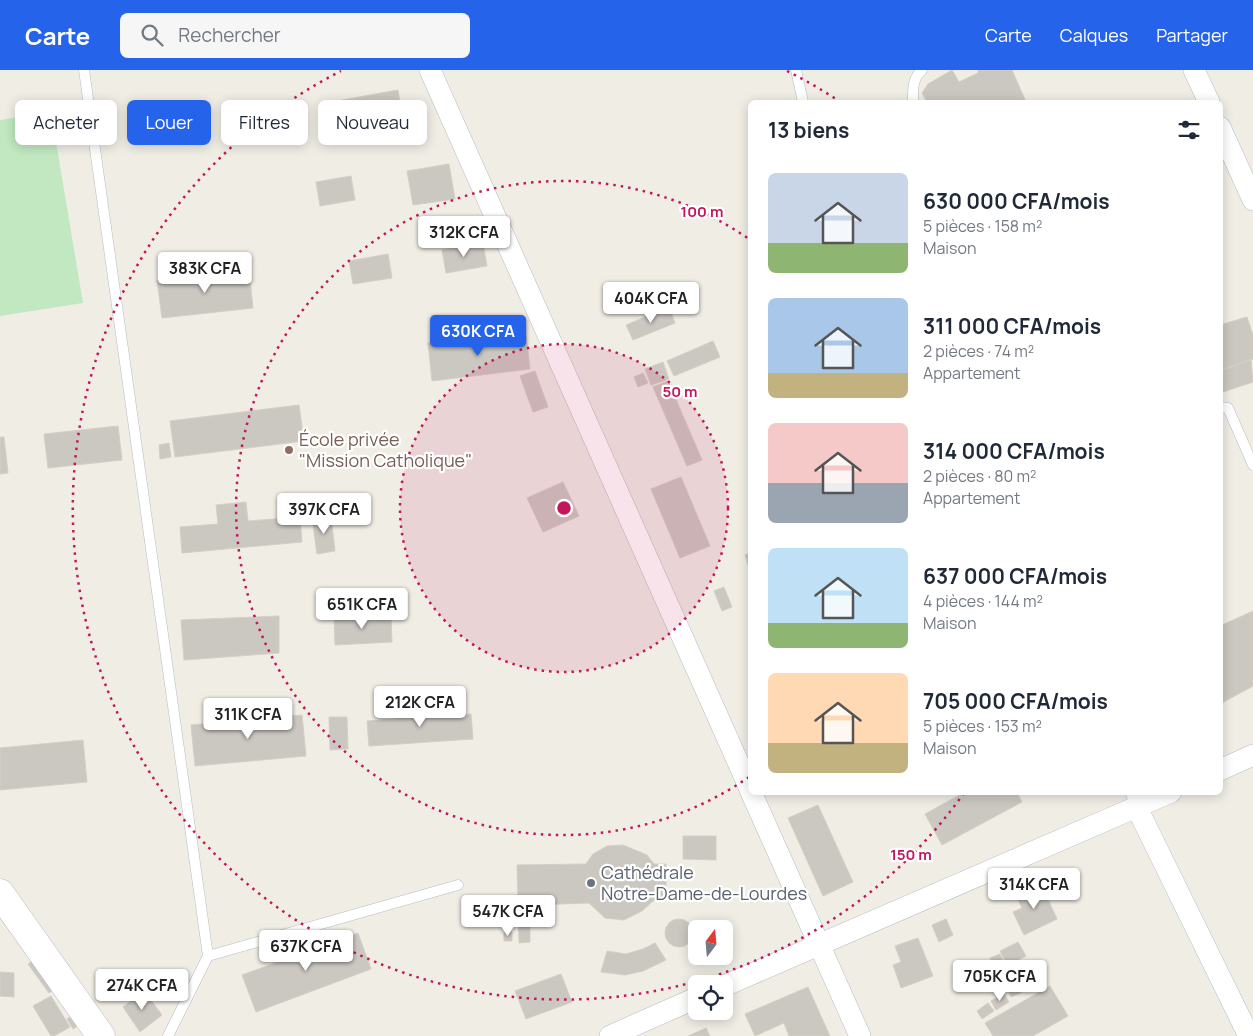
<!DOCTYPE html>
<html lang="fr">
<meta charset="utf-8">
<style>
body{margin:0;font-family:Manrope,sans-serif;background:#f6f6f7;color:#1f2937;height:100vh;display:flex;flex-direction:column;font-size:19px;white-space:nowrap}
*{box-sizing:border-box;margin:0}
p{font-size:16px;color:#747a83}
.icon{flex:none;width:28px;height:28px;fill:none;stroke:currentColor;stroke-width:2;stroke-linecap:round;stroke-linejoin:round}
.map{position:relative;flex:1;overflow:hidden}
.drawer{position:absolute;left:748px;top:30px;width:475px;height:695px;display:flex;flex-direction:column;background:#fff;border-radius:8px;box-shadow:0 2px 12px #0003}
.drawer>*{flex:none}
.hud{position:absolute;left:15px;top:30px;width:475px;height:45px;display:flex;gap:10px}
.needle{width:32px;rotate:16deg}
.tools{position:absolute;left:688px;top:850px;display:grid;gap:10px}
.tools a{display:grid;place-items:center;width:45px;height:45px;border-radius:8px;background:#fff;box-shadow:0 2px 12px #0003;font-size:25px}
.price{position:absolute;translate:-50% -42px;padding:0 11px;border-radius:5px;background:#fff;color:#222;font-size:16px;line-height:32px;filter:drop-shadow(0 1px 2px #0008)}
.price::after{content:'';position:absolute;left:50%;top:30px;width:15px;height:11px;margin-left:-8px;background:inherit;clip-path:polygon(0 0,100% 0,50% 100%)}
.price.active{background:#2563eb;color:#fff}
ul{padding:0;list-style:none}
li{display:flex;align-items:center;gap:15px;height:125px;padding:0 20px}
li span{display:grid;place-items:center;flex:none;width:140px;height:100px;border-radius:8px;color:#555}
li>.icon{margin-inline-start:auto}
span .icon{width:60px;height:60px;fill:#fffc;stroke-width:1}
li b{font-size:21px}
h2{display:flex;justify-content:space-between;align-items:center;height:60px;padding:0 20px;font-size:21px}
.chip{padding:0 18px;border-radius:8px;background:#fff;box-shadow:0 2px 12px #0003;font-size:18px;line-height:45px}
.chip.active{background:#2563eb;color:#fff}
header{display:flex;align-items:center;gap:30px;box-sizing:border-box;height:70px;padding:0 25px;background:#2563eb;color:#fff}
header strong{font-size:24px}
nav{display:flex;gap:28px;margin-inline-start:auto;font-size:18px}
.search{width:350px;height:45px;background:#f6f6f7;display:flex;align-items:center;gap:12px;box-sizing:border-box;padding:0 18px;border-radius:8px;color:#747a83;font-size:19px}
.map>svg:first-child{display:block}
.green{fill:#c1e8c1}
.building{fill:#cbc8c2;stroke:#d5cfc3}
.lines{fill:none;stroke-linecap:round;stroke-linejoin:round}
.lane-casing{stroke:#b8bbc0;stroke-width:11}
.street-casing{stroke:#b8bbc0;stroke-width:22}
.secondary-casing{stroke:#b9bcc2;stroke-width:29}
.lane{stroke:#fff;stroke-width:10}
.street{stroke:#fff;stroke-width:21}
.secondary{stroke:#fff;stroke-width:28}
.ring{fill:none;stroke:#c2185b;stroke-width:2.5;stroke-dasharray:2.5 5}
.education-dot{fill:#8d6e63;stroke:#fff;stroke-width:2}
.worship-dot{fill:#6b7280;stroke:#fff;stroke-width:2}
.labels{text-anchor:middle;stroke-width:4.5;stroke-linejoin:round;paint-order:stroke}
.education-label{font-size:18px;fill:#785e54;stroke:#fff;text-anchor:start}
.worship-label{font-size:18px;fill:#5b616d;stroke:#fff;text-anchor:start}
.centre{fill:#c2185b;stroke:#fff;stroke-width:2.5}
.ring-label{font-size:15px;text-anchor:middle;font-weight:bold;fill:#c2185b;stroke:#fff;stroke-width:4.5;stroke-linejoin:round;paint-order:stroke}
</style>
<header>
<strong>Carte</strong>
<div class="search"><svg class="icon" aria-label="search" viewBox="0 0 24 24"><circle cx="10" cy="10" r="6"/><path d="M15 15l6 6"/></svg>Rechercher</div>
<nav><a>Carte</a><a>Calques</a><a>Partager</a></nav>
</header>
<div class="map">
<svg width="1253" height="966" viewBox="0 0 1253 966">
<rect width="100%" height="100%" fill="#f0ede5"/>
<polygon class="green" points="51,42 83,233 0,246 0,50"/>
<g class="building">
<polygon points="952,0 959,12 978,3 978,0 1012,0 1026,32 927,32 922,23 928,14"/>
<polygon points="398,20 403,53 347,62 342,30"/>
<polygon points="449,94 455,129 413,135 407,101"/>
<polygon points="351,106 355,130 320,136 316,112"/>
<polygon points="483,173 487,196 446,203 442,180"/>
<polygon points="388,184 392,208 353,214 349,191"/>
<polygon points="249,200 253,238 162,248 157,210"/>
<polygon points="669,237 675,253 633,270 626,255"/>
<polygon points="1247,247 1253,265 1253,289 1220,300 1220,255"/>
<polygon points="526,265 530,299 432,311 428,273"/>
<polygon points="713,271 720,287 674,306 667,291"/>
<polygon points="1251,290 1253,312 1220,323 1220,301"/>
<polygon points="663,292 669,309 651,315 645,299"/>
<polygon points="535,301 548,337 533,342 520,306"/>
<polygon points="643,303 648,313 638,317 634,307"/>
<polygon points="668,311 702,390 687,396 653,317"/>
<polygon points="299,335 304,371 175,387 170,351"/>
<polygon points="118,356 122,390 48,398 44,364"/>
<polygon points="0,367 4,367 8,403 0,404"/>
<polygon points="169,373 171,387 160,389 159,375"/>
<polygon points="681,407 710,476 680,488 651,419"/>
<polygon points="563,412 579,446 543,462 527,428"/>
<polygon points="246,432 248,451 300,447 302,472 182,483 180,457 218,454 216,435"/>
<polygon points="331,446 335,481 317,484 312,448"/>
<polygon points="750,483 750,501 745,485"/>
<polygon points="724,517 732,537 722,541 714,521"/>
<polygon points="1253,541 1253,616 1220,634 1220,556"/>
<polygon points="334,543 345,543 345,546 369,545 369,547 391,547 392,572 335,575"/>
<polygon points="279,546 279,583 184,590 181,550"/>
<polygon points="432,635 432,647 471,644 473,669 369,676 367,651 410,648 410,636"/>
<polygon points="302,645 306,686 195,696 191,655"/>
<polygon points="329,647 347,647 348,679 330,680"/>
<polygon points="83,670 87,712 0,720 0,678"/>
<polygon points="965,722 1017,722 1022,732 942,775 925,744"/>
<polygon points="818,735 853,812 823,826 788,748"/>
<polygon points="683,766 716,766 716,790 683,789"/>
<polygon points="623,775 647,785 654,794 666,794 666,830 653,831 642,841 624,850 605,848 589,833 530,835 530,872 519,873 517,795 586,794 593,784 607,776"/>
<polygon points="1041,814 1057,849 1024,865 1013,842 1022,838 1016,825"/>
<polygon points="946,849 953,865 939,872 932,855"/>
<circle cx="679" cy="863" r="14"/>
<polygon points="512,862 512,871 504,871 504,863"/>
<polygon points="358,863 371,899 256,942 242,905"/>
<polygon points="918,868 933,906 901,918 893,895 901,892 895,876"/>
<polygon points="1018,872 1026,886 1007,895 1000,881"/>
<polygon points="655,873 666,890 643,901 625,905 601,902 607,881 626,884 643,879"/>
<polygon points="1000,884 1009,904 999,908 990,888"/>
<polygon points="40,886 60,915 49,923 28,894"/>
<polygon points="1019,893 1031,916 1023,920 1011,897"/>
<polygon points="0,902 14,903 14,927 0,926"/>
<polygon points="561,904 572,932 526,949 515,921"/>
<polygon points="1042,904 1046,913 1034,920 1029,910"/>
<polygon points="1016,914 1021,923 1011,927 1007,918"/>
<polygon points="1050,916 1068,946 1033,966 993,966 985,953"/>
<polygon points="808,917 830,966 789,966 784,953 755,966 745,944"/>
<polygon points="144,921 162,945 140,962 123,937"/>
<polygon points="1004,924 1009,932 996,940 991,931"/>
<polygon points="51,926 70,957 54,966 51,966 33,936"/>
<polygon points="988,933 994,941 982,949 977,941"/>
<polygon points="73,945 79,955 73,959 67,949"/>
<polygon points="706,958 710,966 688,966"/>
</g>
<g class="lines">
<defs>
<g id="lane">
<polyline points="84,0 208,886"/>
<polyline points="796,0 803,32"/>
<path d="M913 32C913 21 912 8 922 0"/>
<polyline points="1220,337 1228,338 1253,395"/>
<polyline points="1130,722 1137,738"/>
<polyline points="168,966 208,886 458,815"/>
</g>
<g id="street">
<polyline points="430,0 750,719"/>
<polyline points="1194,0 1209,32"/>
<polyline points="1220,57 1253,130"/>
<polyline points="1220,700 1253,685"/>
<polyline points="751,722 860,966"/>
<polyline points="1137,738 1249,966"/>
<polyline points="724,916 1171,722"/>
<polyline points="610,966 696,928"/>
</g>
<polyline id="secondary" points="0,823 101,966"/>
</defs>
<use href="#lane" class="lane-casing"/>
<use href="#street" class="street-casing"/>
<use href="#secondary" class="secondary-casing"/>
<use href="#lane" class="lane"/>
<use href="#street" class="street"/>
<use href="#secondary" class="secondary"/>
</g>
<circle cx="564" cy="438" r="164" fill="#c2185b" fill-opacity=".12"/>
<g class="ring">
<circle cx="564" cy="438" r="164"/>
<path d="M749 707A327 327 0 1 1 749 169"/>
<path d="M964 723A491 491 0 1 1 341 1M787 1A491 491 0 0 1 839 31"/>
</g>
<circle class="education-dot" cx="289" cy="380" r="5"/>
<circle class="worship-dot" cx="591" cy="813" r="5"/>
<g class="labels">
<g class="education-label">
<text x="299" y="376">École privée<tspan x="299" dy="21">"Mission Catholique"</tspan></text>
</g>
<g class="worship-label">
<text x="601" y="809">Cathédrale<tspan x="601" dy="21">Notre-Dame-de-Lourdes</tspan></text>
</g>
</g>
<circle cx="564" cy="438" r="8" class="centre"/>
<g class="ring-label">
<text x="702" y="147">100 m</text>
<text x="680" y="327">50 m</text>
<text x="911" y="790">150 m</text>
</g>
</svg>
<div class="tools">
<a><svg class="needle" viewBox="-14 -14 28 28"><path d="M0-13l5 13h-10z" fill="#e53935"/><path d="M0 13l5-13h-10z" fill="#747a83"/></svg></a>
<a><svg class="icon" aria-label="locate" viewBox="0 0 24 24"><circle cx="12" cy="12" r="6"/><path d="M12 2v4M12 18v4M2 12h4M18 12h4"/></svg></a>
</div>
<b class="price" style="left:464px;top:188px">312K CFA</b>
<b class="price" style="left:205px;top:224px">383K CFA</b>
<b class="price" style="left:651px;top:254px">404K CFA</b>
<b class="price active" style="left:478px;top:287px">630K CFA</b>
<b class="price" style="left:324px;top:465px">397K CFA</b>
<b class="price" style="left:362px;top:560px">651K CFA</b>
<b class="price" style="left:420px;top:658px">212K CFA</b>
<b class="price" style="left:248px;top:670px">311K CFA</b>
<b class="price" style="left:1034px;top:840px">314K CFA</b>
<b class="price" style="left:508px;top:867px">547K CFA</b>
<b class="price" style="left:306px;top:902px">637K CFA</b>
<b class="price" style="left:1000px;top:932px">705K CFA</b>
<b class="price" style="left:142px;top:941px">274K CFA</b>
<div class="hud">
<a class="chip">Acheter</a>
<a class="chip active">Louer</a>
<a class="chip">Filtres</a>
<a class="chip">Nouveau</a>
</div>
<section class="drawer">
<h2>13 biens<svg class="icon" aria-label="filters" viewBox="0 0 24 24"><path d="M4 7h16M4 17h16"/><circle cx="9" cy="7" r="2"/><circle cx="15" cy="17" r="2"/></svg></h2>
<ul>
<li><span style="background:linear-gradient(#c9d6e8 70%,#8fb573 0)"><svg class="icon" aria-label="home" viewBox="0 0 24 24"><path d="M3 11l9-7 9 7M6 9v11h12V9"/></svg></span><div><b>630 000 CFA/mois</b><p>5 pièces · 158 m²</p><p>Maison</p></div></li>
<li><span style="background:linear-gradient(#a9c7e8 75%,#c2b280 0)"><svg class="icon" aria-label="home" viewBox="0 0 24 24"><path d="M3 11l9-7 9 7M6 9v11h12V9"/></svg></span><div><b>311 000 CFA/mois</b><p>2 pièces · 74 m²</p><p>Appartement</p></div></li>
<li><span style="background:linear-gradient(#f6c9c9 60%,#9aa5b1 0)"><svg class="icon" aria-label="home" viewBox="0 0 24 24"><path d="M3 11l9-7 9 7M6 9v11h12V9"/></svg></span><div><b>314 000 CFA/mois</b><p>2 pièces · 80 m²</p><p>Appartement</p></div></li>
<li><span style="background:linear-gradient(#bfe0f5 75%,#8fb573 0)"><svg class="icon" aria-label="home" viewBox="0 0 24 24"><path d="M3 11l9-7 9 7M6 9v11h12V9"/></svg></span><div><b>637 000 CFA/mois</b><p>4 pièces · 144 m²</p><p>Maison</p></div></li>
<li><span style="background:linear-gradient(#ffd9b3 70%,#c2b280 0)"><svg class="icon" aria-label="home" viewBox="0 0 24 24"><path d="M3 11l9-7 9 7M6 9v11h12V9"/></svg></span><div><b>705 000 CFA/mois</b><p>5 pièces · 153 m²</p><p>Maison</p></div></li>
</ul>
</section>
</div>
